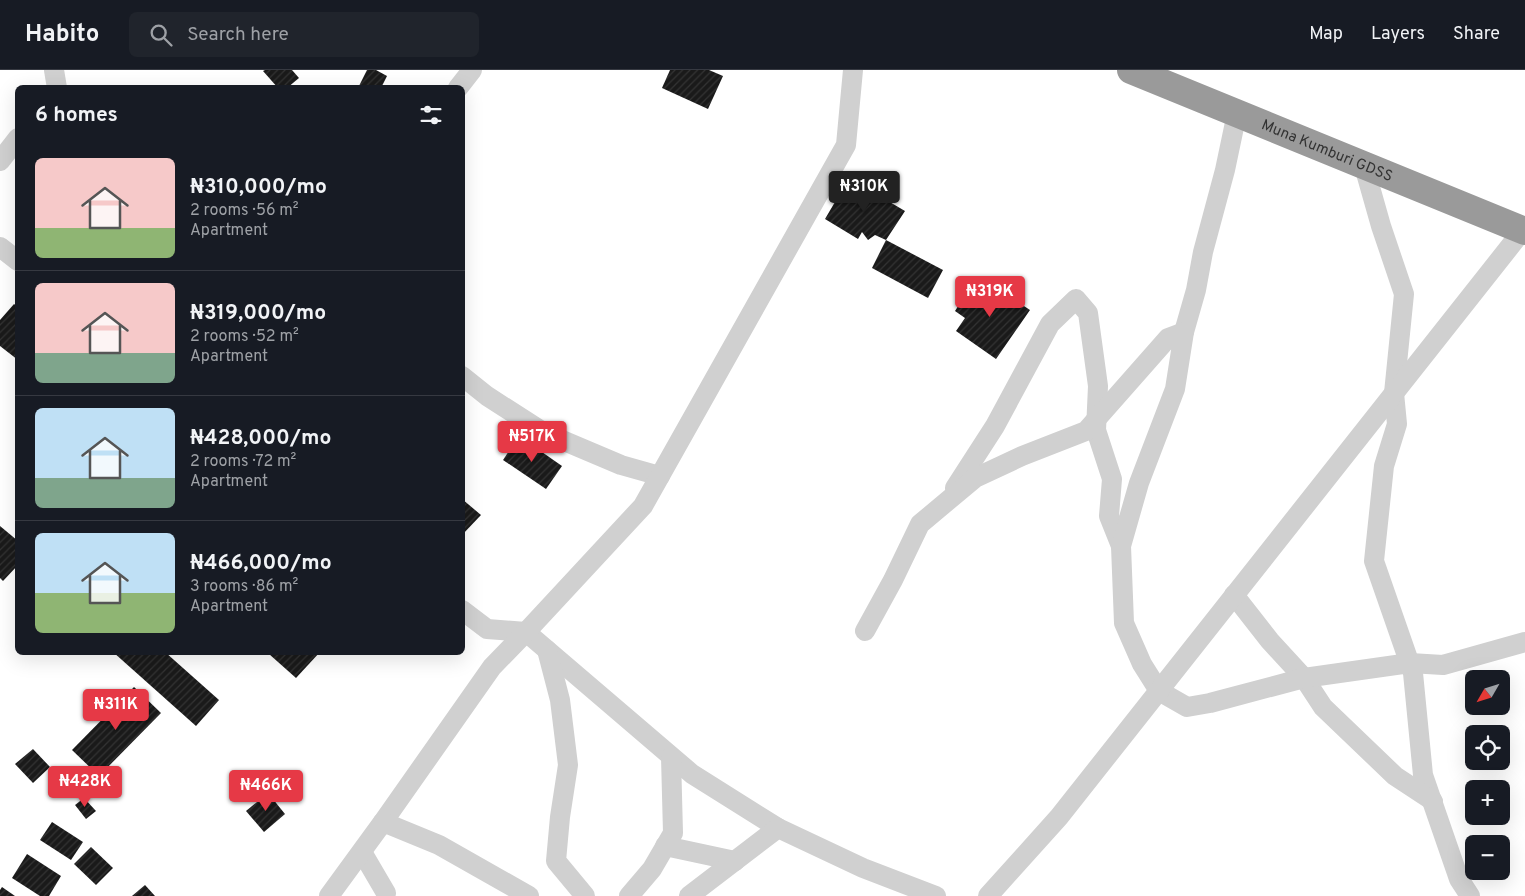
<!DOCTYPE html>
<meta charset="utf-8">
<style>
body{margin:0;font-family:Overpass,sans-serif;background:#20242c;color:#f1f3f6;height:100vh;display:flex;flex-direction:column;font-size:19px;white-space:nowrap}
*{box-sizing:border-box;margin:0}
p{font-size:16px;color:#9ea1a6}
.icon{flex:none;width:28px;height:28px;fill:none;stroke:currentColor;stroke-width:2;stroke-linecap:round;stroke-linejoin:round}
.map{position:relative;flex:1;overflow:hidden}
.details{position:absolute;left:15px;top:15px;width:450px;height:570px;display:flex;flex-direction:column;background:#171b24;border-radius:8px;box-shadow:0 5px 20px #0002}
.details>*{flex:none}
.needle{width:32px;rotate:231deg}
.controls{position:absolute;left:1465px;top:600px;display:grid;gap:10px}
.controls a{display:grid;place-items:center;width:45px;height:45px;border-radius:8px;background:#171b24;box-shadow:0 5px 20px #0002;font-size:25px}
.price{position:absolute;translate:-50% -42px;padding:0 11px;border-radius:5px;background:#e63946;color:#fff;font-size:16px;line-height:32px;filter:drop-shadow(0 1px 2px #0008)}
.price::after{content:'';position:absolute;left:50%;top:30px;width:15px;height:11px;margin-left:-8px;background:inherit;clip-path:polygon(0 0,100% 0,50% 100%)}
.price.current{background:#222;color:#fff}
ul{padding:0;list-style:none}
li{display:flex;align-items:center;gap:15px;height:125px;padding:0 20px}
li+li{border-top:1px solid #363941}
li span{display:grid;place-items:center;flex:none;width:140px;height:100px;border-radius:8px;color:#555}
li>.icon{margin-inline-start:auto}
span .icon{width:60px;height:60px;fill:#fffc;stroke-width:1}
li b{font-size:21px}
h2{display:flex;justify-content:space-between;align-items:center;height:60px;padding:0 20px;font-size:21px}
header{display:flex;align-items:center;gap:30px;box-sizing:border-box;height:70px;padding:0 25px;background:#171b24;border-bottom:1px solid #363941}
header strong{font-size:24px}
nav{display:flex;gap:28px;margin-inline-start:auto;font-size:18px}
.search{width:350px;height:45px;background:#20242c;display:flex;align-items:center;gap:12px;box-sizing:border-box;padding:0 18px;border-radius:8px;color:#9ea1a6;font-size:19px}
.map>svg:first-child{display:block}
.building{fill:url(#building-hatch)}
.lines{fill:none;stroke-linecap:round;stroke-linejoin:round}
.street{stroke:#d0d0d0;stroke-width:20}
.highway{stroke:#9a9a9a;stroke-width:28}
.labels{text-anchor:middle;stroke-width:5;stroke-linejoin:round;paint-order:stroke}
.street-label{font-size:15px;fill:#333;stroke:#fff}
</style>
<header>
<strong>Habito</strong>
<div class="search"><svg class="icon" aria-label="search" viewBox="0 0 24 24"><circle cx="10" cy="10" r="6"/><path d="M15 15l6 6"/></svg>Search here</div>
<nav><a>Map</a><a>Layers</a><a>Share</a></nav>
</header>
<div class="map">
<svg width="1525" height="826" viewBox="0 0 1525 826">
<defs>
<pattern id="building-hatch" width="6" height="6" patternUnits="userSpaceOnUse" patternTransform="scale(1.25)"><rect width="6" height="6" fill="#1a1a1a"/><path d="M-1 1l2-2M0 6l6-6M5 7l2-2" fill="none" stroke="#333"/></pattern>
</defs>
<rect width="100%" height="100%" fill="#fff"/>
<g class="building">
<polygon points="265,0 292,0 299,8 287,18 278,18 263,1"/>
<polygon points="367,0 376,0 387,6 381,18 358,18"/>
<polygon points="670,0 709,0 723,6 708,39 662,18"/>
<polygon points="849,108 905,141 886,170 875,165 868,170 862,162 858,169 825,149"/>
<polygon points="886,170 943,200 928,228 872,198"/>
<polygon points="975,210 988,219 991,214 1030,240 996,289 956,261 965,248 955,241"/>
<polygon points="14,234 18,237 18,290 0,276 0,250"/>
<polygon points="519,366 562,396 546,419 503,390"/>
<polygon points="462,429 481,445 462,465"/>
<polygon points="0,456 18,471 18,495 3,511 0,508"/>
<polygon points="113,582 165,582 219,630 196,656"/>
<polygon points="270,582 320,582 296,608 269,584"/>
<polygon points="134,617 161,643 99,706 72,680"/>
<polygon points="33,679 50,697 33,713 15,694"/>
<polygon points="268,723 285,744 264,762 246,741"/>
<polygon points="84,728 96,741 86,749 75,735"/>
<polygon points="52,752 83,772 71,790 40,770"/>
<polygon points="91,777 113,798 96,815 74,794"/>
<polygon points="27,784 61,806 49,826 40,826 12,808"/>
<polygon points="145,815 155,826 132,826"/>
<polygon points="2,817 15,826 0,826 0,820"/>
</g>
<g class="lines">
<g class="street">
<polyline points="54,0 57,18"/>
<polyline points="458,18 472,0"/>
<polyline points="0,91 18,68"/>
<polyline points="1364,96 1381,156 1404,224 1394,323 1397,354 1384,396 1374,491 1413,603 1423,705 1459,809 1470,826"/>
<polyline points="0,177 18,191"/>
<polyline points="1184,262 1196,220 1203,182 1225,100 1237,43"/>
<polyline points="462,306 487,326 543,362 621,395 660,406"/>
<polyline points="955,418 995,356 1050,254 1076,229 1088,243 1098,316 1096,360 1112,409 1109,446 1121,476"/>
<polyline points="1234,525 1270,571 1304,608 1323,637 1395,706 1433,731"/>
<polyline points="462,540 487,559 526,562 692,704 778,758"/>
<polyline points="865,561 893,510 920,454 975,408 1022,386 1086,361 1168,268 1184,262 1175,319 1139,413 1121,476 1124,553 1142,594 1159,621 1187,637 1210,633 1304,608 1410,593 1443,595 1525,572"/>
<polyline points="547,580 560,630 568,695 560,747 556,791 585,826"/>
<polyline points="383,752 492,597 526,562 643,436 846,75 853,0"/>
<polyline points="665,776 735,791"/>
<polyline points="362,782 386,823"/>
<polyline points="329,826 383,752 439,775 529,826"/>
<polyline points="629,826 652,799 673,763 671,687"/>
<polyline points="689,826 778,758 863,798 936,826"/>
<polyline points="988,826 1059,747 1523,160"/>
</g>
<path class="highway" id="s1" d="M1131 0 1525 161"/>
</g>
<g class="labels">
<g class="street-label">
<text dy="5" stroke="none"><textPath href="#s1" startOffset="212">Muna Kumburi GDSS</textPath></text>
</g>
</g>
</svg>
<div class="controls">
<a><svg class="needle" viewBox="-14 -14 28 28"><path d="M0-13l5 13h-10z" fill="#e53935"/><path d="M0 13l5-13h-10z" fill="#9ea1a6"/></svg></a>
<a><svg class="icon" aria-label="locate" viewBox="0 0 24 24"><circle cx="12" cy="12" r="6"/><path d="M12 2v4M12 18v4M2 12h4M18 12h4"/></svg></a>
<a>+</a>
<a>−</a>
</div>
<b class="price current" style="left:864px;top:143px">₦310K</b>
<b class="price" style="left:990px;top:248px">₦319K</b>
<b class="price" style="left:532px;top:393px">₦517K</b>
<b class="price" style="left:116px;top:661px">₦311K</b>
<b class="price" style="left:85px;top:738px">₦428K</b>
<b class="price" style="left:266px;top:742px">₦466K</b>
<section class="details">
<h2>6 homes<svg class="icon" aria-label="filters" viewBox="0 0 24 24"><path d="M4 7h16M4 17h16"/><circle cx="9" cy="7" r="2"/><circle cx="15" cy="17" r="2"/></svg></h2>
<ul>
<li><span style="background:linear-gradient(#f6c9c9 70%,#8fb573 0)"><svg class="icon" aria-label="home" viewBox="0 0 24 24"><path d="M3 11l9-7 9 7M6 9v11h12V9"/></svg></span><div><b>₦310,000/mo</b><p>2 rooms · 56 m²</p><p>Apartment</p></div></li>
<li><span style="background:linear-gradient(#f6c9c9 70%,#7fa58c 0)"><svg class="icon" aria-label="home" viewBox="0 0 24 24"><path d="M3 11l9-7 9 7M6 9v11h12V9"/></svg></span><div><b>₦319,000/mo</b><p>2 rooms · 52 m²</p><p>Apartment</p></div></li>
<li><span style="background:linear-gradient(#bfe0f5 70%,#7fa58c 0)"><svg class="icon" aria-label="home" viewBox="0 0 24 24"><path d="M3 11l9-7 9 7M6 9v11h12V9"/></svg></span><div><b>₦428,000/mo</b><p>2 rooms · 72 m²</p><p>Apartment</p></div></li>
<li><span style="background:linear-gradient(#bfe0f5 60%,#8fb573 0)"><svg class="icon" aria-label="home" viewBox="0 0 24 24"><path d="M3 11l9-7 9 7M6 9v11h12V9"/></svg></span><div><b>₦466,000/mo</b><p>3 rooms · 86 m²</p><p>Apartment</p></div></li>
</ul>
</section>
</div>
